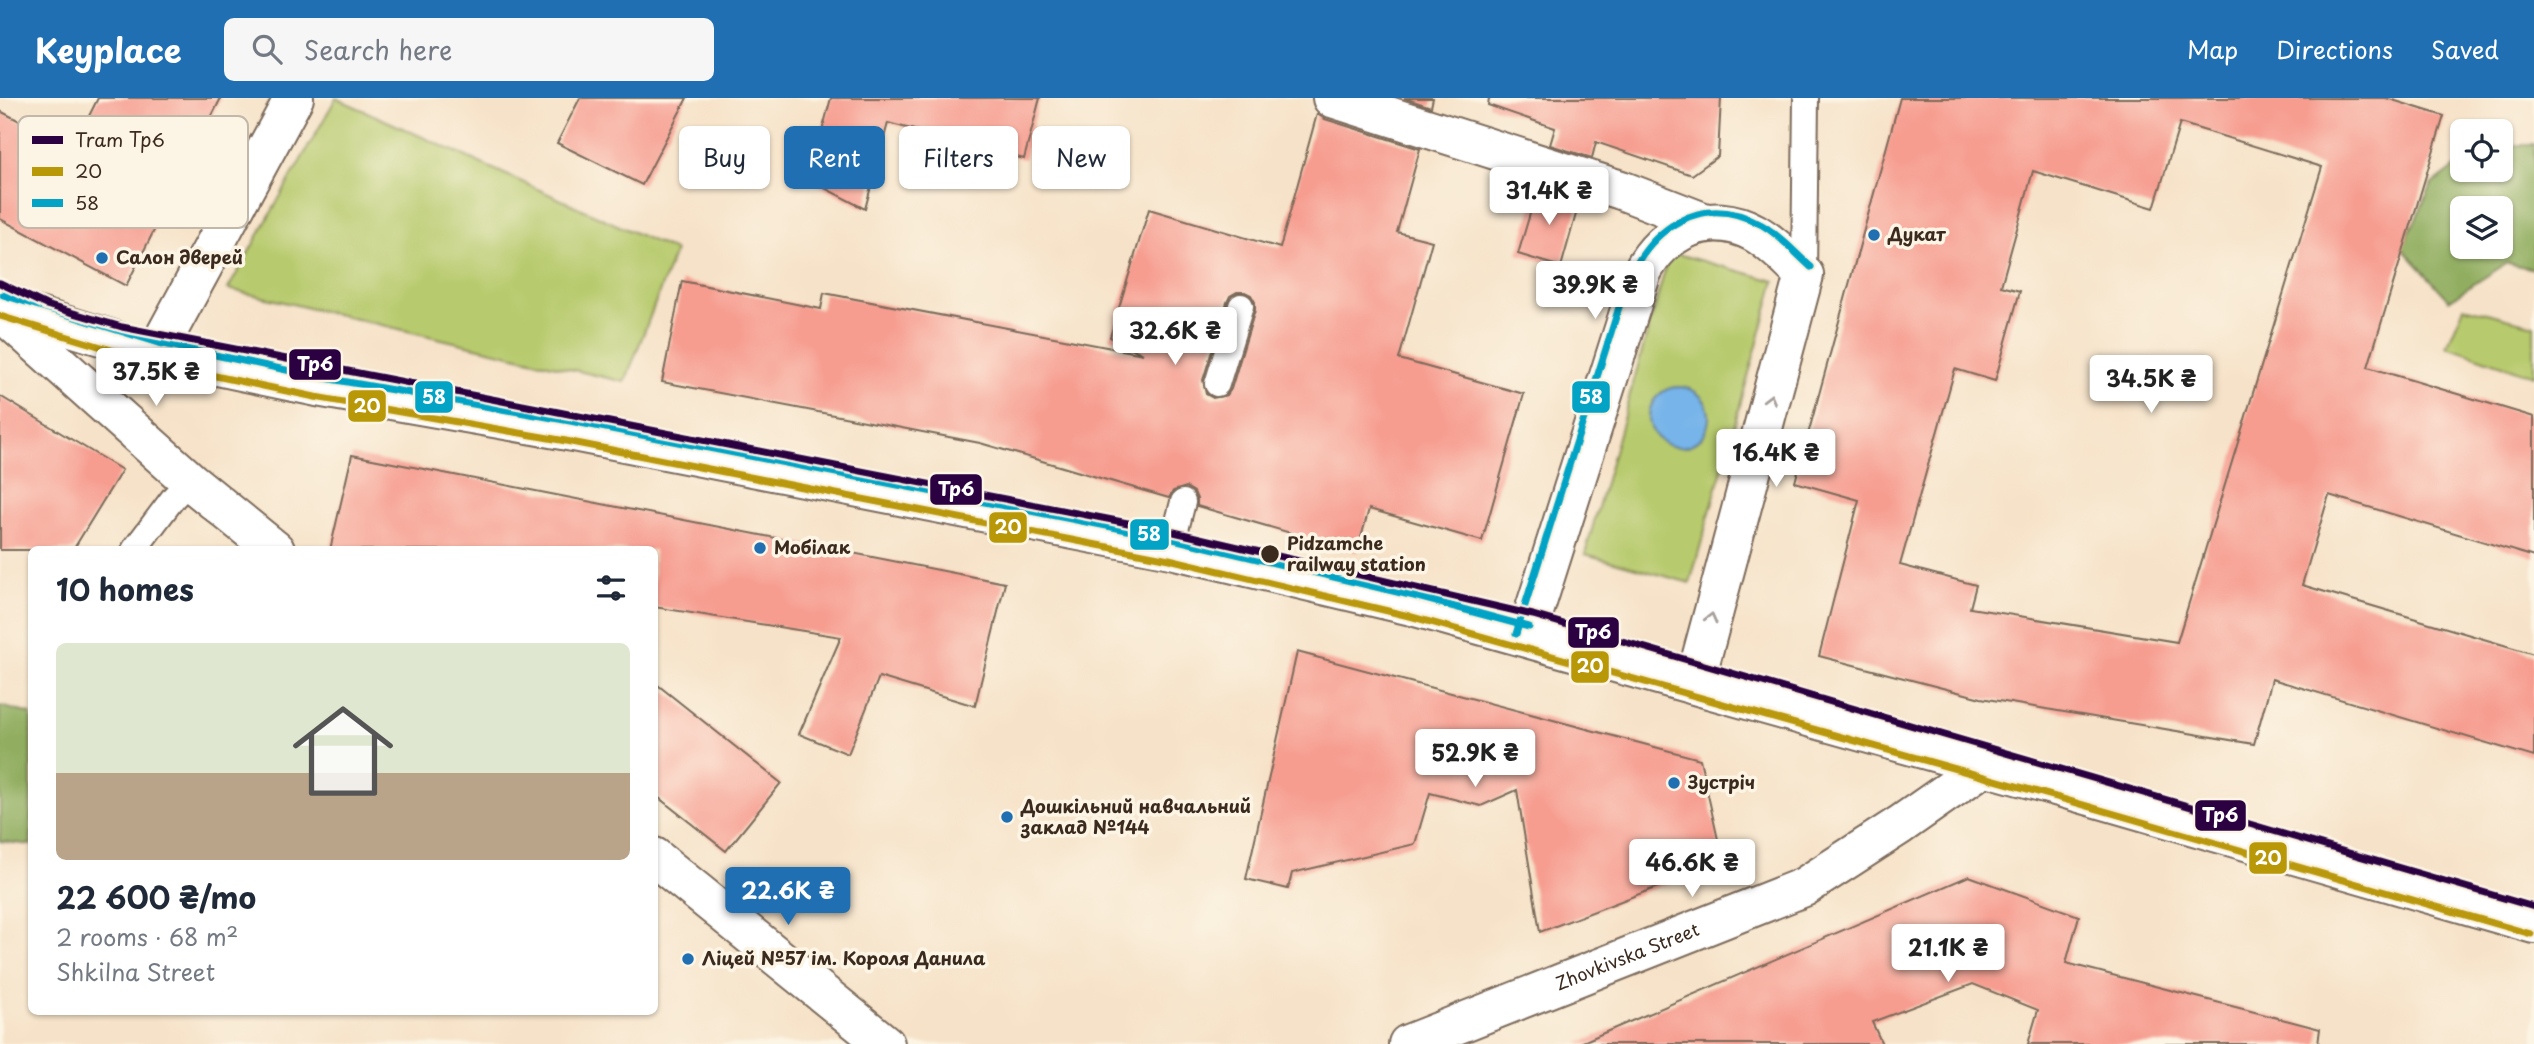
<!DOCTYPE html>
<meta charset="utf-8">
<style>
body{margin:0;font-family:"Playpen Sans",sans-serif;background:#f6f6f7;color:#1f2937;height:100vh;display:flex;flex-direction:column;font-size:26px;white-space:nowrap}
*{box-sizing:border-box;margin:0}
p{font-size:23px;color:#747a83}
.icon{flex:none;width:38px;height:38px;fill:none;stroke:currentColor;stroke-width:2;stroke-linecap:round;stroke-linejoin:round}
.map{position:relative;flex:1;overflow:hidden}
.side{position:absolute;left:28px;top:448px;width:630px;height:469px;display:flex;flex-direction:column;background:#fff;border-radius:10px;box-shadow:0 2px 5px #0004}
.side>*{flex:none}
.hud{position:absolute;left:679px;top:28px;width:665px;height:63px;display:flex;gap:14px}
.fabs{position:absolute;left:2450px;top:21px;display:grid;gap:14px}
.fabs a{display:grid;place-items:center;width:63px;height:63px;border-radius:10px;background:#fff;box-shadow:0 2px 5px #0004;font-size:35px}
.price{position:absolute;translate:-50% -60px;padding:0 16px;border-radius:7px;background:#fff;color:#222;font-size:23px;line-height:46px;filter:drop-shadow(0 2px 4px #0008)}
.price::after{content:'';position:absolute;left:50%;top:42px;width:21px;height:16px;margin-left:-10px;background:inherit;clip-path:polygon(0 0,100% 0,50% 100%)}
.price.active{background:#1f6fb2;color:#fff}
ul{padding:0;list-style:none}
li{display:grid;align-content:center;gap:14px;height:371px;padding:0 28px}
li span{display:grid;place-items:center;height:217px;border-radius:10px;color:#555}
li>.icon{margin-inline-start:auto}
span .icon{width:126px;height:126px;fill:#fffc;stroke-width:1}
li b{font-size:30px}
h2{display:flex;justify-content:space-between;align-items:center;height:84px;padding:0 28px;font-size:30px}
.pill{padding:0 24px;border-radius:10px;background:#fff;box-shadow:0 2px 5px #0004;font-size:24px;line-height:63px}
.pill.active{background:#1f6fb2;color:#fff}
header{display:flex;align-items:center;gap:42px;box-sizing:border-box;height:98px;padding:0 35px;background:#1f6fb2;color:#fff}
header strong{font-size:33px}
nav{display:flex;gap:38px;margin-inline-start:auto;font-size:24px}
.search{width:490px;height:63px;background:#f6f6f7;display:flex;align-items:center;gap:18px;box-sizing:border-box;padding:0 24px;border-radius:10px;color:#747a83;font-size:26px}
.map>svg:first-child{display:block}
.green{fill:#b7ca6d;stroke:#797a46;stroke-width:2}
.forest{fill:#91ae60;stroke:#666c3f;stroke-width:2;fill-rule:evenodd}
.water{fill:#76b4e9;stroke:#586f84;stroke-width:2}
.building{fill:#f69d90;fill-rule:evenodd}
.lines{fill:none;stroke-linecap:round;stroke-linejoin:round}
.lane-casing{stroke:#7c6a5a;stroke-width:28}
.street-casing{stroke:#7c6a5a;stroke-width:42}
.secondary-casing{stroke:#7c6a5a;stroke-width:42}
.primary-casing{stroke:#7c6a5a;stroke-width:42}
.lane{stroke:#fff;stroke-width:24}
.street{stroke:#fff;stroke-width:38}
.secondary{stroke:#fff;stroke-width:38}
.primary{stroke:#fff;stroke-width:38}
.bus-1-casing{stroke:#fcf5e5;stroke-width:12}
.bus-2-casing{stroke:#fcf5e5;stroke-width:12}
.bus-1{stroke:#b99808;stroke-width:7}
.bus-2{stroke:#03a3c5;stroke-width:7}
.tram-1-casing{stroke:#fcf5e5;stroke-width:12}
.tram-1{stroke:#2b0141;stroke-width:7}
.oneway{stroke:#a79f9a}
.poi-dot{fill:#1f6fb2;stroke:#fcf5e5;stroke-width:2.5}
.stop-dot{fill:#3b2a1e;stroke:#fcf5e5;stroke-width:2.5}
.labels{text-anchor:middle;stroke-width:7;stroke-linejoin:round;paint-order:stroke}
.poi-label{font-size:18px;font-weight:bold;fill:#3b2a1e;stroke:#fcf5e5;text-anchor:start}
.stop-label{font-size:18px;font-weight:bold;fill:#3b2a1e;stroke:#fcf5e5;text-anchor:start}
.street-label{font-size:18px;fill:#3b2a1e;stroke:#fcf5e5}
.key{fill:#fcf5e5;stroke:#c2b8a9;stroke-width:2}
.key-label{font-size:19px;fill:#3b2a1e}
.line-badge{stroke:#fcf5e5;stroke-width:2.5}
.badge-label{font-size:19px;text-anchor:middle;font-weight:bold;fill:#fff}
</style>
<header>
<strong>Keyplace</strong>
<div class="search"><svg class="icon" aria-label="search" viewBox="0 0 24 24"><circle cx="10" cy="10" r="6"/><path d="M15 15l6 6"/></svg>Search here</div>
<nav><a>Map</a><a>Directions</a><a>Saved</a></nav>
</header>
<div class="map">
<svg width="2534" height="946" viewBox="0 0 2534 946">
<rect width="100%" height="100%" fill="#fcf5e5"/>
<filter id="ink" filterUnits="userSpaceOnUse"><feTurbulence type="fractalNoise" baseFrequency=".0143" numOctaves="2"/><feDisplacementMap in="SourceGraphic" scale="14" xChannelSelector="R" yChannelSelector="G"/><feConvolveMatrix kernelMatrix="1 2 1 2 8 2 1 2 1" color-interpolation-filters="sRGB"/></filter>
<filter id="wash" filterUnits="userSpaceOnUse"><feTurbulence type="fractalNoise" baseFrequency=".00686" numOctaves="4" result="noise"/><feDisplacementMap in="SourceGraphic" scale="28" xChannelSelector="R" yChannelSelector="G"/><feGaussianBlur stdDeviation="1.57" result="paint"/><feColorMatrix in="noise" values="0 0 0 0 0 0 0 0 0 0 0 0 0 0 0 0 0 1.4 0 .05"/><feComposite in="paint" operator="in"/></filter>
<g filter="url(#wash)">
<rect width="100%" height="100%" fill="#f6e2c8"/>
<g class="green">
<polygon points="336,0 675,153 625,284 228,191"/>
<polygon points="1670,154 1775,183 1690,485 1585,456"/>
<polygon points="2464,209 2534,227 2534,278 2447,248"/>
</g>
<g class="forest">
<path d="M2501 47H2534V171L2507 165 2449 202 2402 150 2432 87 2462 64V72H2501ZM2462 110H2501V149H2462Z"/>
<polygon points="0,608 31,616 31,747 0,743"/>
</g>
<circle class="water" cx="1679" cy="319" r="30"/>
<g id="blocks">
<g class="building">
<polygon points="98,0 221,0 126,188 0,121 0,13 73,50"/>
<polygon points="580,0 687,0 642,87 557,45"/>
<polygon points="831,0 1040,0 1024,61 888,25 865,111 809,82"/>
<polygon points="1404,0 1433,0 1431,9"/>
<polygon points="1489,0 1721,0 1718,58 1692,77 1596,44 1592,60 1550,47 1555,30 1488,7"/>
<path d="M1900 0H2386L2444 18 2368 269 2534 319V459L2329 397 2302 487 2534 556V659L2272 581 2254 646 1981 600 1819 558 1859 402 1795 384ZM2180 25 2322 69 2177 544 1970 510 1976 487 1900 467 1955 271 1995 283 2020 193 2001 188 2033 73 2154 110Z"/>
<path d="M1317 16 1325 21 1420 51 1397 134 1432 143 1399 261 1524 296 1482 443 1369 411 1357 454 1197 408V401L1194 394 1186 389 1173 393 1169 400 980 345 662 284 682 183 821 211 824 195 1143 256 1110 239 1149 111 1280 150ZM1237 194H1245L1251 197 1255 204V212L1231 291 1227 297 1213 300 1206 296 1203 282 1227 204 1230 198Z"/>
<polygon points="1538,89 1580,102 1561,169 1518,156"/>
<polygon points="0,298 122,372 73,452 0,452"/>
<polygon points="352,357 1005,485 975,608 879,579 848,656 799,636 841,539 654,509 654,452 330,452"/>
<polygon points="1297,554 1700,661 1723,764 1540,834 1517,692 1481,708 1430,695 1415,746 1292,775 1288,791 1246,781"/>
<polygon points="654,584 781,685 726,753 654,696"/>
<polygon points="1969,778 2079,818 2066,865 2320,931 2318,946 2028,946 2038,912 1973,886 1872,924 1882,946 1578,946"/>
</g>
</g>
</g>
<g filter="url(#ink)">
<use href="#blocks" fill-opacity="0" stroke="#7c6a5a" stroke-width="2"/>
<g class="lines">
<defs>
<g id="lane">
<polyline points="1804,177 1806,0"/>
<polyline points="1217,286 1241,208"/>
<polyline points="1171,451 1183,404"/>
<polyline points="134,452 174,399 190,383"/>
</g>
<g id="street">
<polyline points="1332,0 1621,92 1706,125"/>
<polyline points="0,213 190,383 275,452"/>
<polyline points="156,255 294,0"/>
<path d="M1526 539 1642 174C1664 132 1710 110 1755 135 1774 146 1789 163 1804 177L1700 565 1692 586"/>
<polyline points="654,759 885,946"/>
</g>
<g id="secondary">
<path id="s1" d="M1408 946 1804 789 1900 727 1983 669"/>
</g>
<polyline id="primary" points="0,207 156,255 317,289 568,333 1171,451 1412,508 2059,689 2534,826"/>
</defs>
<use href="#lane" class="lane-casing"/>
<use href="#street" class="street-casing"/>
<use href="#secondary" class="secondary-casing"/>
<use href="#primary" class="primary-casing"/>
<use href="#lane" class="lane"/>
<use href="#street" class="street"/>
<use href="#secondary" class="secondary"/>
<use href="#primary" class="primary"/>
<defs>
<polyline id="bus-1" points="0,218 154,265 315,299 566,343 1169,461 1409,518 2056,699 2531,836"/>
<g id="bus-2">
<polyline points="3,197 159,245 319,279 570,323 1173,441 1414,498 1529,529"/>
<path d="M1516 536 1626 187C1650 130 1701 93 1762 127 1781 138 1795 155 1811 169"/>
</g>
</defs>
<use href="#bus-1" class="bus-1-casing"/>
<use href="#bus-2" class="bus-2-casing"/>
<use href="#bus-1" class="bus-1"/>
<use href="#bus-2" class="bus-2"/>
<defs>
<polyline id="tram-1" points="0,185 46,207 122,229 1174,434 1533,517 2534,809"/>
</defs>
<use href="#tram-1" class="tram-1-casing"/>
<use href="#tram-1" class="tram-1"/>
</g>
<defs><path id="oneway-chevron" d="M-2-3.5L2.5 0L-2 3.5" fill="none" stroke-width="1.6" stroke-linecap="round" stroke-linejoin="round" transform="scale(1.75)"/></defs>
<g class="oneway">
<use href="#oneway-chevron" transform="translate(1770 301) rotate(-75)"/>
<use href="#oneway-chevron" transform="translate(1711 520) rotate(-76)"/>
</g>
</g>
<g class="poi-dot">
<circle cx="1874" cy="137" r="7"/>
<circle cx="102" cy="160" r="7"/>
<circle cx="760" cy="450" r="7"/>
<circle cx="1674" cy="685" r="7"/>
<circle cx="1007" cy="719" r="7"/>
<circle cx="688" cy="861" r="7"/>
</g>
<circle class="stop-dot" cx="1270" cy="456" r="10"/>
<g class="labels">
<g class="poi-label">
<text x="1888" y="143">Дукат</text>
<text x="116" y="166">Салон дверей</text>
<text x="774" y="456">Мобілак</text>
<text x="1688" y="691">Зустріч</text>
<text x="1021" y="715">Дошкільний навчальний<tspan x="1021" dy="21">заклад №144</tspan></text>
<text x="702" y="867">Ліцей №57 ім. Короля Данила</text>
</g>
<g class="stop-label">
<text x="1287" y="452">Pidzamche<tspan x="1287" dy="21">railway station</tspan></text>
</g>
<g class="street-label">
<text dy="6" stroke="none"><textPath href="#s1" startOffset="236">Zhovkivska Street</textPath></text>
</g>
</g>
<rect x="18" y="18" width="230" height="112" rx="10" class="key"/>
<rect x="32" y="38" width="31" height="8" fill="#2b0141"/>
<rect x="32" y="69" width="31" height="9" fill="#b99808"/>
<rect x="32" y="101" width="31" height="8" fill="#03a3c5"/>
<g class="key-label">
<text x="75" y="49">Tram Тр6</text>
<text x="75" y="80">20</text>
<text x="75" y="112">58</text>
</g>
<g class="line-badge">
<rect x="288" y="250" width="54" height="33" rx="7" fill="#2b0141"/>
<rect x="414" y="282" width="40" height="34" rx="7" fill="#03a3c5"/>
<rect x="1571" y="282" width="40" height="34" rx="7" fill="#03a3c5"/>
<rect x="347" y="291" width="40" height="34" rx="7" fill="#b99808"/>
<rect x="929" y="375" width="54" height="33" rx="7" fill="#2b0141"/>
<rect x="988" y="413" width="40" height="33" rx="7" fill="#b99808"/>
<rect x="1129" y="420" width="41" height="33" rx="7" fill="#03a3c5"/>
<rect x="1567" y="518" width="53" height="33" rx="7" fill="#2b0141"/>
<rect x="1570" y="552" width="40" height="34" rx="7" fill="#b99808"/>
<rect x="2194" y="701" width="53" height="33" rx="7" fill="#2b0141"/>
<rect x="2248" y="743" width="40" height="34" rx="7" fill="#b99808"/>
</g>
<g class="badge-label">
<text x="315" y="273">Тр6</text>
<text x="434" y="306">58</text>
<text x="1591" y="306">58</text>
<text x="367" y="315">20</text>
<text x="956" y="398">Тр6</text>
<text x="1008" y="436">20</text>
<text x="1149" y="443">58</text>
<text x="1593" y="541">Тр6</text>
<text x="1590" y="575">20</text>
<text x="2220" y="724">Тр6</text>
<text x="2268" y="767">20</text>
</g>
</svg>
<div class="fabs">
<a><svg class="icon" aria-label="locate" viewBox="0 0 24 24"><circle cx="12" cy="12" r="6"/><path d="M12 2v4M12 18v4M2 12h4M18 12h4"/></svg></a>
<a><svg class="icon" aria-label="layers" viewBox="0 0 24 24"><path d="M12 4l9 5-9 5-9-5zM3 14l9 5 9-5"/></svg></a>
</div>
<b class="price" style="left:1549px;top:129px">31.4K ₴</b>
<b class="price" style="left:1595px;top:223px">39.9K ₴</b>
<b class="price" style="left:1175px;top:269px">32.6K ₴</b>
<b class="price" style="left:156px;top:310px">37.5K ₴</b>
<b class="price" style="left:2151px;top:317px">34.5K ₴</b>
<b class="price" style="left:1776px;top:391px">16.4K ₴</b>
<b class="price" style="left:1475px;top:691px">52.9K ₴</b>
<b class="price" style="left:1692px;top:801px">46.6K ₴</b>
<b class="price active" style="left:788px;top:829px">22.6K ₴</b>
<b class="price" style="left:1948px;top:886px">21.1K ₴</b>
<div class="hud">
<a class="pill">Buy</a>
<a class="pill active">Rent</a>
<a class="pill">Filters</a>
<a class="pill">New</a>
</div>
<section class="side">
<h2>10 homes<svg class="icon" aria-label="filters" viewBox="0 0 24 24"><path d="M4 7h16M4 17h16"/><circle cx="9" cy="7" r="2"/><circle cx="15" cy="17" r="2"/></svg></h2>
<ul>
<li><span style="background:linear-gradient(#dfe7d0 60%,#b9a48a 0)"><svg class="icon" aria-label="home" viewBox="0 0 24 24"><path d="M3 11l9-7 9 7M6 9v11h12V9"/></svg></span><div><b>22 600 ₴/mo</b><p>2 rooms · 68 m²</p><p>Shkilna Street</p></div></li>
</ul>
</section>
</div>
